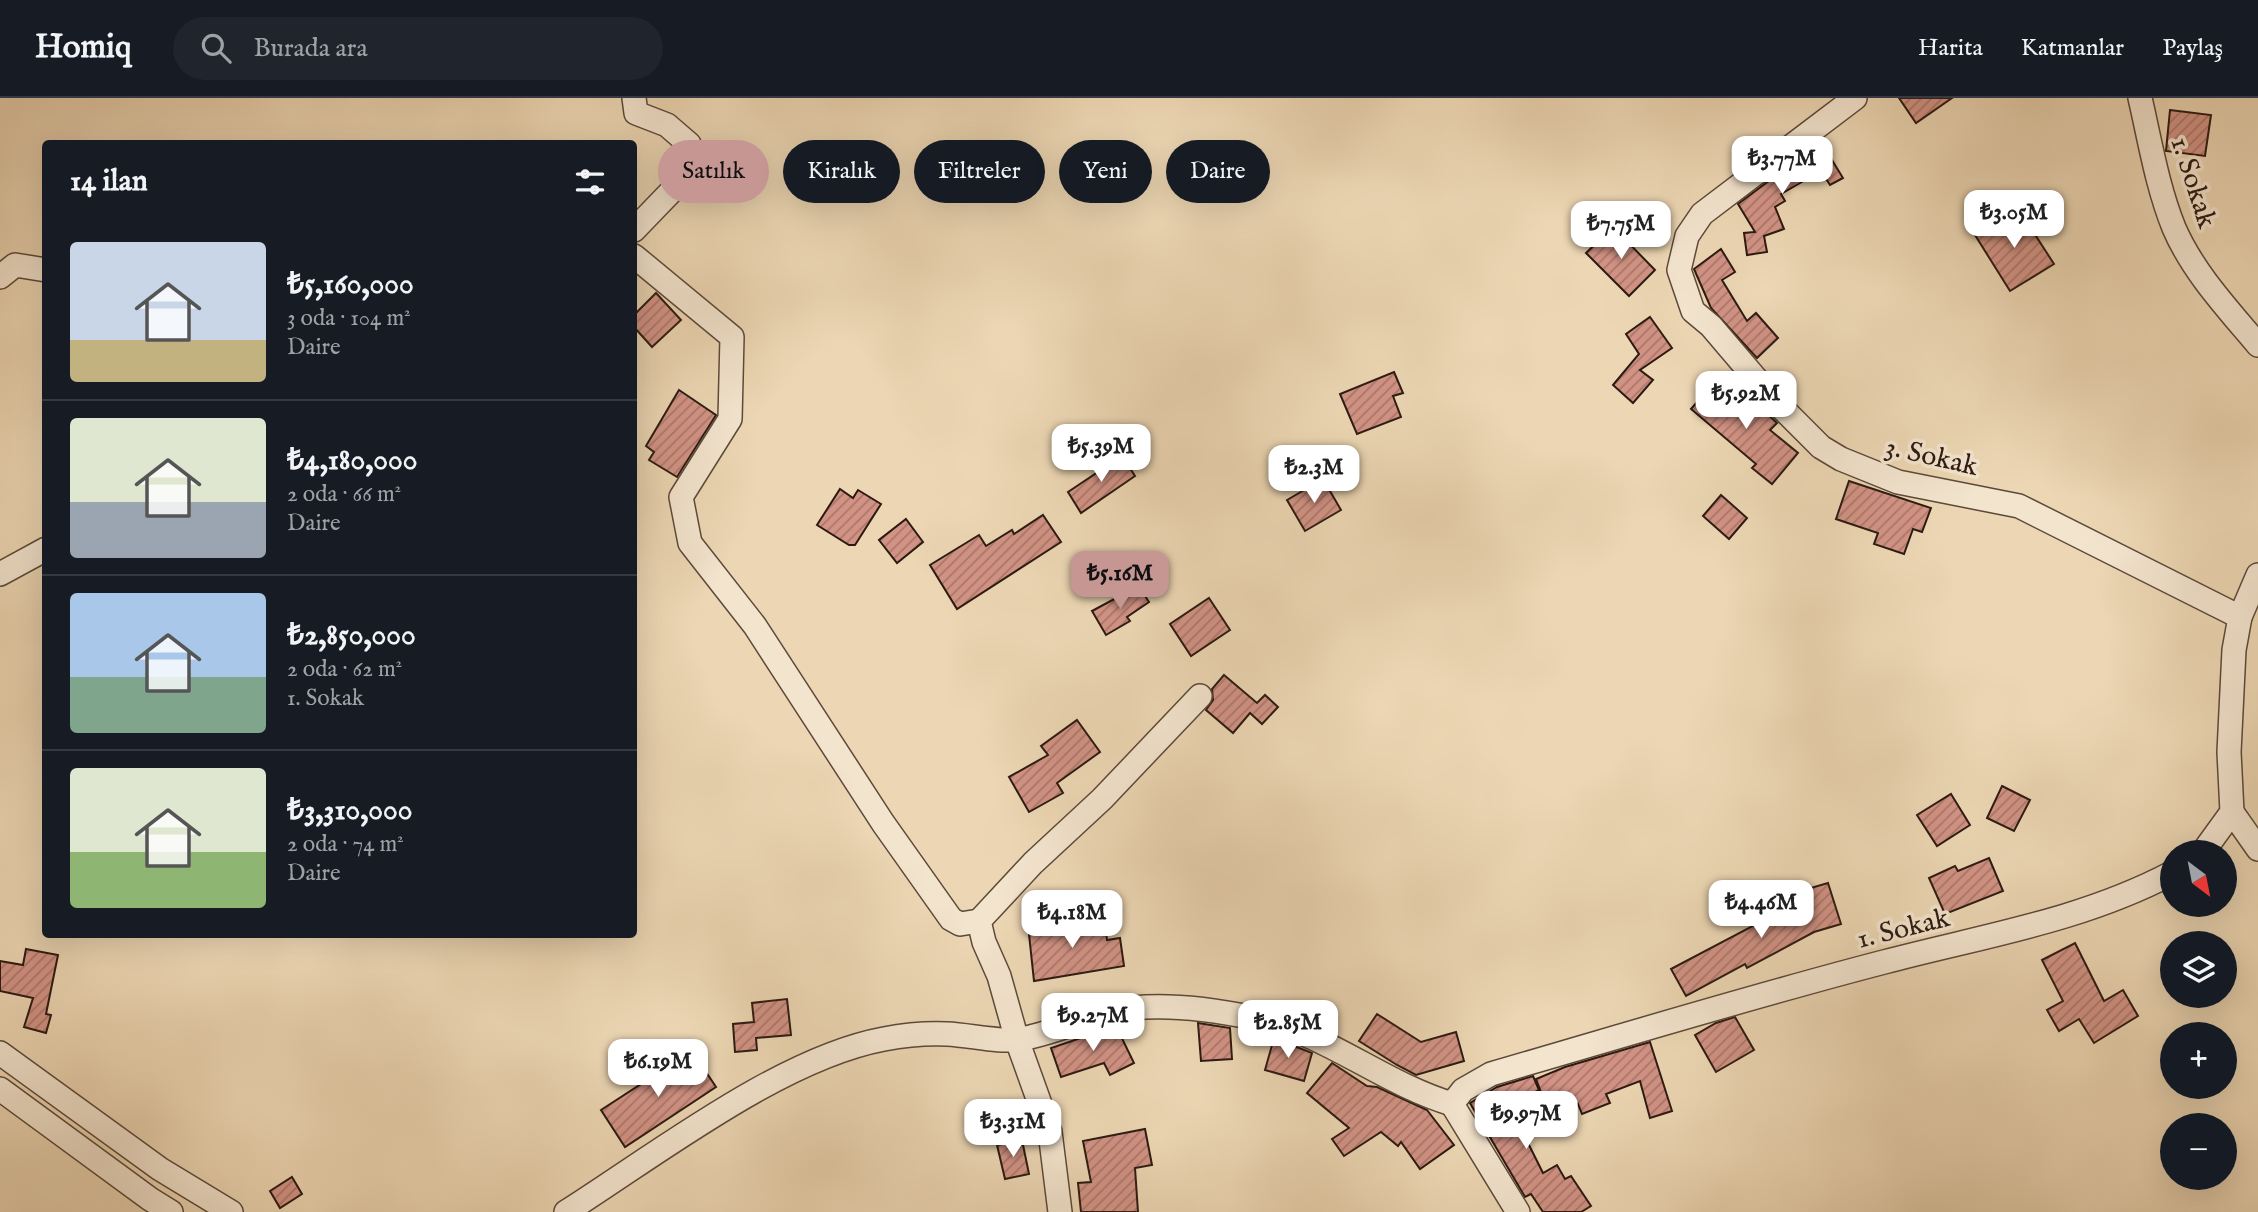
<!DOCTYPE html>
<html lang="tr">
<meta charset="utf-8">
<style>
body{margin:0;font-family:"IM FELL English",serif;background:#20242c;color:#f1f3f6;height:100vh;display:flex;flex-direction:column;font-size:26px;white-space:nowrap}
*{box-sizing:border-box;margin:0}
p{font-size:23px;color:#9ea1a6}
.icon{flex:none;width:38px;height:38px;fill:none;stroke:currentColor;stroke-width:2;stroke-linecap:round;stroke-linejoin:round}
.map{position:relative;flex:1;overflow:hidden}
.sheet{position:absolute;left:42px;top:42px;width:595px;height:798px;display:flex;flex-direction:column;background:#171b24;border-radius:7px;box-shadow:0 7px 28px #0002}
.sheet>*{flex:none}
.banner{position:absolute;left:658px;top:42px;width:665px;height:63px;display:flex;gap:14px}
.needle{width:46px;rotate:148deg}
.controls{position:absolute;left:2160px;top:742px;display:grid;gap:14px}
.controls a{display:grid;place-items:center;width:77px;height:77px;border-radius:50%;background:#171b24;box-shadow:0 7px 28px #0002;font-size:35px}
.price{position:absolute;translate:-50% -60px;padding:0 16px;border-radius:14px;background:#fff;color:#222;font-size:23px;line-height:46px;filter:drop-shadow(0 2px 4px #0008)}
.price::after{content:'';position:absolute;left:50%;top:42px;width:21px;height:16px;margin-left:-10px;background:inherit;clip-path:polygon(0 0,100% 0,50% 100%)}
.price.active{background:#c59692;color:#111}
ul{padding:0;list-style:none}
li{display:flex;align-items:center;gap:21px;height:175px;padding:0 28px}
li+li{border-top:2px solid #363941}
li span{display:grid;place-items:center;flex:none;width:196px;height:140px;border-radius:7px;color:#555}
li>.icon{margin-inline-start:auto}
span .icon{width:84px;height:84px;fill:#fffc;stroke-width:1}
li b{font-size:30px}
h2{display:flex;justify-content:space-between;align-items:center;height:84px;padding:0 28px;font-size:30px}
.chip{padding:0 24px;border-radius:32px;background:#171b24;box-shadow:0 7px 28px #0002;font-size:24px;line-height:63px}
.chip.active{background:#c59692;color:#111}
header{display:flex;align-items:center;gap:42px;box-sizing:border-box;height:98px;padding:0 35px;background:#171b24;border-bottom:2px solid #363941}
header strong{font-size:33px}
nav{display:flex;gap:38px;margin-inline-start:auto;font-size:24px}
.search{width:490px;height:63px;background:#20242c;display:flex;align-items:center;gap:18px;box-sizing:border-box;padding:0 24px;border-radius:38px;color:#9ea1a6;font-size:26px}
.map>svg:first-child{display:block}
.building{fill:url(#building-hatch);stroke:#2c1a12;stroke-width:2}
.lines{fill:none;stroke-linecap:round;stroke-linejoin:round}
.minor-casing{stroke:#5c493a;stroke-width:26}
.minor{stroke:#f3e4ce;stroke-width:23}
.labels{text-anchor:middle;stroke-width:7;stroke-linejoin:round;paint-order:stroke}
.street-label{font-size:28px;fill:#2c1a12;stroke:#f3e4ce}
</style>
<header>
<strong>Homiq</strong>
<div class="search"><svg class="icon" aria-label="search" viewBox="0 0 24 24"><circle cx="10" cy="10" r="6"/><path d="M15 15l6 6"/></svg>Burada ara</div>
<nav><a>Harita</a><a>Katmanlar</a><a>Paylaş</a></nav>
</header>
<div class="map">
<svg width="2258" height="1114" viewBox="0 0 2258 1114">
<defs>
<pattern id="building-hatch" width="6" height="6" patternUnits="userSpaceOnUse" patternTransform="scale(1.75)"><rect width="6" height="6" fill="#d29385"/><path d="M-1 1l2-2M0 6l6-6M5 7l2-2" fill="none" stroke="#ab776b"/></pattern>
</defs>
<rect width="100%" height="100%" fill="#ecd6b3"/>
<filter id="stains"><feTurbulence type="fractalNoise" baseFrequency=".00286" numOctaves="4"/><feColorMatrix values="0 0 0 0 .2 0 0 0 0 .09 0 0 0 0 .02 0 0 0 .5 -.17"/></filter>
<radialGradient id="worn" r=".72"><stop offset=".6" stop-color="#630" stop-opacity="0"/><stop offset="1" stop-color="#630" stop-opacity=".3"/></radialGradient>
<g class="building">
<polygon points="1899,0 1952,0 1916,25"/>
<polygon points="2170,12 2211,17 2205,58 2166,53"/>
<polygon points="1821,44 1843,80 1830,87 1821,73 1781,96 1785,103 1775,109 1784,131 1764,138 1767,154 1747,157 1744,135 1755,134 1738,106"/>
<polygon points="2018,110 2054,166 2010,193 1975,137"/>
<polygon points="1613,129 1655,172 1629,198 1586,155"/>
<polygon points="1721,151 1735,174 1722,182 1747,223 1756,215 1778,240 1757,260 1711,210 1694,171"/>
<polygon points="656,195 681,222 652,249 634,229 634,217"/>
<polygon points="1650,219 1672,250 1640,272 1653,282 1633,305 1613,287 1639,256 1626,236"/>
<polygon points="1394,274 1403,295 1393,298 1401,319 1357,336 1340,296"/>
<polygon points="1715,284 1743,308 1750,300 1777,325 1770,332 1798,355 1772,386 1752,370 1756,366 1691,311"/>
<polygon points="679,292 716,317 677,379 649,362 654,354 646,348"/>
<polygon points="1122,358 1135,378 1081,415 1068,394"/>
<polygon points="1323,381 1341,412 1305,433 1287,402"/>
<polygon points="1849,383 1931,410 1922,434 1913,431 1904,456 1874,446 1878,435 1836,421"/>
<polygon points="840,391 853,400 858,392 881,406 855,447 849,447 817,427"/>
<polygon points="1721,397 1747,420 1729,441 1703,418"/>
<polygon points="1043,417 1061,444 957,511 930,467 979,437 986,448 1012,432 1014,436"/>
<polygon points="906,421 923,444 897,465 879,442"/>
<polygon points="1139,489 1149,504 1127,519 1130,523 1106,537 1092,513 1116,500 1118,503"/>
<polygon points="1209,500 1230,532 1191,558 1170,526"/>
<polygon points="1224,577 1257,605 1265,597 1278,609 1262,626 1250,615 1233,635 1206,612 1213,602 1212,591"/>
<polygon points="1077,622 1100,654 1057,685 1063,695 1029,714 1009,679 1048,657 1041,648"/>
<polygon points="2002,688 2030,702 2014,733 1987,720"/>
<polygon points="1951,696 1970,727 1937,748 1917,717"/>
<polygon points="1989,760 2003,793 1945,816 1929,780 1955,768 1958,773"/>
<polygon points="1828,785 1841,826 1814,834 1747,870 1745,866 1686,898 1671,871 1806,800 1804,792"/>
<polygon points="1065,823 1066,832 1105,826 1107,842 1120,840 1124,868 1034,883 1028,827"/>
<polygon points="2075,845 2104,903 2123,892 2138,918 2094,945 2079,921 2059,933 2047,912 2063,903 2042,862"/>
<polygon points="26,851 58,857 46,916 51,917 46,935 24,929 33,900 0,893 0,863 23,867"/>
<polygon points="787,901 791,937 756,940 757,952 735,954 733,926 754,924 752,905"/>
<polygon points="1377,916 1421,944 1456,934 1464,963 1416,977 1397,967 1359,943"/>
<polygon points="1735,919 1754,952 1716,974 1695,937 1716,925"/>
<polygon points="1198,925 1230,930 1232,961 1201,963"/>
<polygon points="1116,928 1134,965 1110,977 1104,965 1061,979 1051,950"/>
<polygon points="1274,940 1312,955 1304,983 1265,972"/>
<polygon points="1650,944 1672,1013 1650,1020 1640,983 1606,996 1610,1005 1582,1016 1578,1006 1550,1018 1536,981 1565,969"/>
<polygon points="692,953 716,989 625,1049 601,1012"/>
<polygon points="1332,965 1367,988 1377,989 1427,1012 1454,1047 1420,1071 1401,1044 1398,1048 1381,1034 1344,1058 1332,1041 1349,1030 1307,995"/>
<polygon points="1533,978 1539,992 1509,1007 1543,1075 1557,1067 1565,1081 1571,1078 1591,1108 1581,1114 1543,1114 1531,1096 1525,1099 1470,1005 1497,989"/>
<polygon points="1145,1031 1152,1067 1135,1070 1138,1114 1081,1114 1078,1085 1091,1084 1083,1043"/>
<polygon points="1022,1042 1029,1076 1005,1081 997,1047"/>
<polygon points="292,1079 302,1096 280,1110 270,1093"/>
</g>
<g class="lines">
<defs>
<g id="minor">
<polyline points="1855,0 1702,116 1687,138 1679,172 1693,213 1711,228 1774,302 1821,349 1841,361 1898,384 2019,408 2240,519"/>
<path d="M2140 0C2150 43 2157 88 2174 130 2193 174 2227 210 2258 247"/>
<polyline points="634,132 688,76 689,46 667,27 636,15 634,0"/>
<polyline points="634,158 732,239 730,321 681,399 690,445 755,528 883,725 951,821 960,826 979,823"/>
<polyline points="0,179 15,167 46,172"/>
<polyline points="0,476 46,451"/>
<polyline points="2232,714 2258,751"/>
<polyline points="2203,754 2232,714 2229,654 2234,552 2240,519 2258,477"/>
<polyline points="0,955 160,1071 231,1114"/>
<polyline points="0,991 150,1101 171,1114"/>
<path d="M1452 1006 1463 992 1491 976C1622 938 1753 898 1884 864 1982 838 2081 823 2172 775"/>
<polyline points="1452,1006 1518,1114"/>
<path d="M566 1114C656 1057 781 960 884 941 905 937 926 935 947 936 971 937 998 945 1021 941 1059 934 1095 915 1133 910 1172 906 1215 912 1254 920 1325 934 1382 985 1452 1006"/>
<polyline points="1060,1114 1050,1034 1017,942 999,878 984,844 979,823 1033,765 1102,701 1200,598"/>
</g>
</defs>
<use href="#minor" class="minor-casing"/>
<use href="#minor" class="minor"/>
</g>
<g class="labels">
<g class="street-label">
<text transform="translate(2195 84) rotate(72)" y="10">1. Sokak</text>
<text transform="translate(1932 357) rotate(13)" y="10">3. Sokak</text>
<text transform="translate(1903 829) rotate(-14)" y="10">1. Sokak</text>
</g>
</g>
<rect width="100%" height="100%" filter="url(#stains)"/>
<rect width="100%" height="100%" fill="url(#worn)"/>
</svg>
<div class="controls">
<a><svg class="needle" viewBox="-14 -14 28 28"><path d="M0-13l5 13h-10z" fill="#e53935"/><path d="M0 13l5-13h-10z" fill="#9ea1a6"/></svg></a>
<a><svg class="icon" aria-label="layers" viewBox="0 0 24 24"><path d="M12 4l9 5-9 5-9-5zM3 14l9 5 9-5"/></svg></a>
<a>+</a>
<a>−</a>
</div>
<b class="price" style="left:1782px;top:98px">₺3.77M</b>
<b class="price" style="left:2014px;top:152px">₺3.05M</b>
<b class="price" style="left:1621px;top:163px">₺7.75M</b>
<b class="price" style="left:1746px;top:333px">₺5.92M</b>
<b class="price" style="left:1101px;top:386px">₺5.39M</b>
<b class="price" style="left:1314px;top:407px">₺2.3M</b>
<b class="price active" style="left:1120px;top:513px">₺5.16M</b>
<b class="price" style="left:1761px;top:842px">₺4.46M</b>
<b class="price" style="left:1072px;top:852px">₺4.18M</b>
<b class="price" style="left:1093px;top:955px">₺9.27M</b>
<b class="price" style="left:1288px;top:962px">₺2.85M</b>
<b class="price" style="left:658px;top:1001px">₺6.19M</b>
<b class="price" style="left:1526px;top:1053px">₺9.97M</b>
<b class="price" style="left:1013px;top:1061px">₺3.31M</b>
<div class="banner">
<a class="chip active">Satılık</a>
<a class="chip">Kiralık</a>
<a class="chip">Filtreler</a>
<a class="chip">Yeni</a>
<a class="chip">Daire</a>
</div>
<section class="sheet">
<h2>14 ilan<svg class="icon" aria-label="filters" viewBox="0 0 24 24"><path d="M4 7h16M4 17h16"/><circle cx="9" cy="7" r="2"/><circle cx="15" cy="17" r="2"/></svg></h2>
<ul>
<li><span style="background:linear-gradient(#c9d6e8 70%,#c2b280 0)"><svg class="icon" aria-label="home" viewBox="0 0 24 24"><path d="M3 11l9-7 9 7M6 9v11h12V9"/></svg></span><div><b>₺5,160,000</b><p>3 oda · 104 m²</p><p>Daire</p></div></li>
<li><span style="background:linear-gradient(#dfe7d0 60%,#9aa5b1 0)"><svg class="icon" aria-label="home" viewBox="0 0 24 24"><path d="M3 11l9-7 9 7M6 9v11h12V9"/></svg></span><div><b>₺4,180,000</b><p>2 oda · 66 m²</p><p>Daire</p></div></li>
<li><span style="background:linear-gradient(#a9c7e8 60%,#7fa58c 0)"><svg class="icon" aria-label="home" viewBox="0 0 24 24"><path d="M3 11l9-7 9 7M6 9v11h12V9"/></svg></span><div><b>₺2,850,000</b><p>2 oda · 62 m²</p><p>1. Sokak</p></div></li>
<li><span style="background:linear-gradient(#dfe7d0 60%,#8fb573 0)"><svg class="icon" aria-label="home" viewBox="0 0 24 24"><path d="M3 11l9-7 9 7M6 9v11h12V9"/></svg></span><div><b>₺3,310,000</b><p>2 oda · 74 m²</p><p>Daire</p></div></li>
</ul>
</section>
</div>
